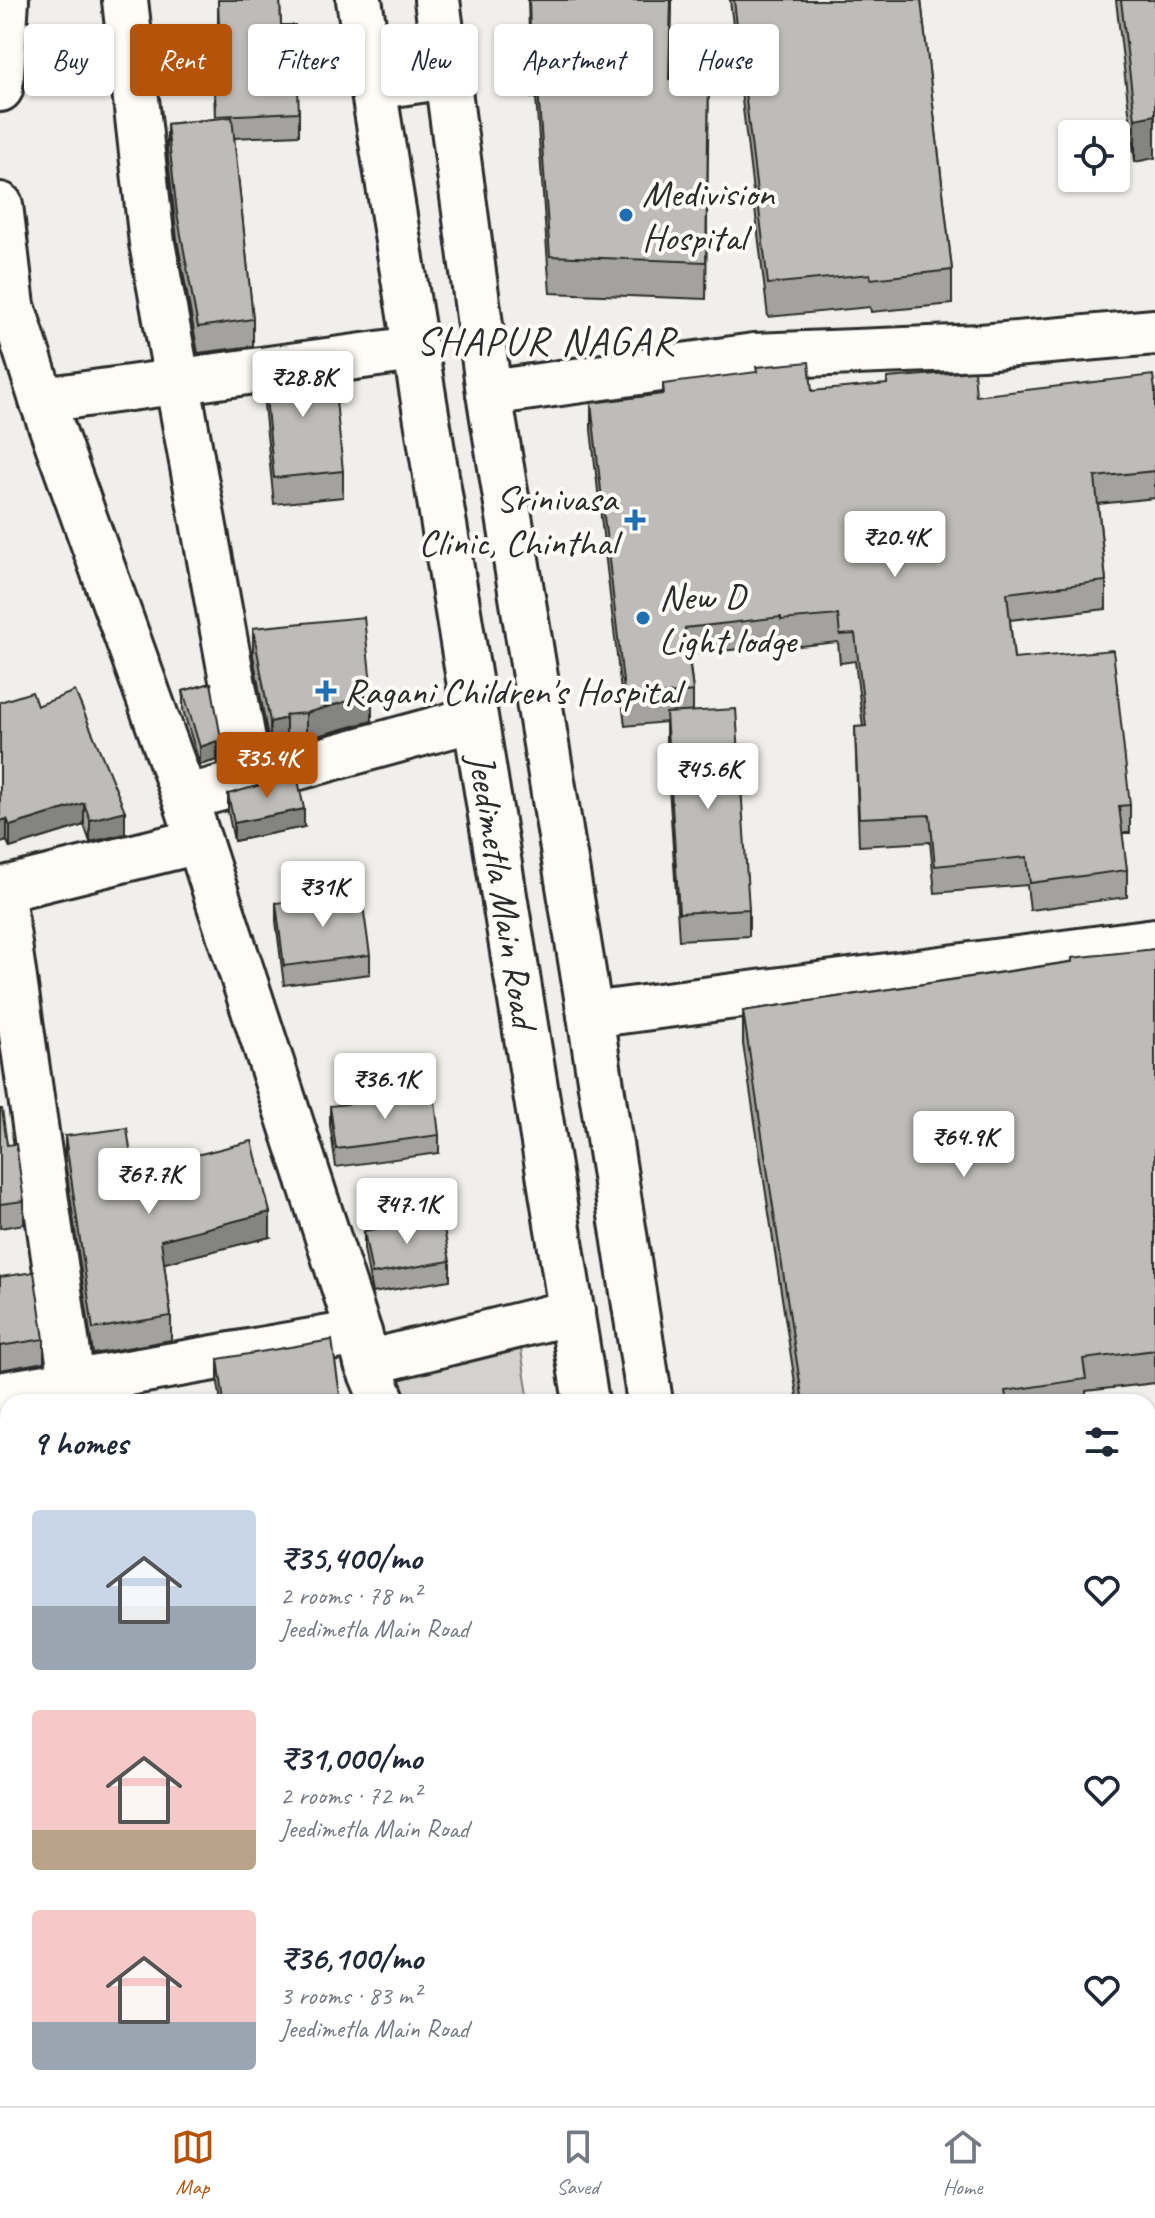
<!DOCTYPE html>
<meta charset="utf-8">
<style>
body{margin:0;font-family:Caveat,sans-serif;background:#f2f2f3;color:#1f2937;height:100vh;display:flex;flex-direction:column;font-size:30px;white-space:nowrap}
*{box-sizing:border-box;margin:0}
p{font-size:26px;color:#747a83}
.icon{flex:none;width:44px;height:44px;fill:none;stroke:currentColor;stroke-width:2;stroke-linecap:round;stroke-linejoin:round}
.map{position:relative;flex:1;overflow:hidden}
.drawer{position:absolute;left:0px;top:1394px;width:1156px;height:712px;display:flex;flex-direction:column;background:#fff;border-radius:24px 24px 0 0;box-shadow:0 2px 6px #0004}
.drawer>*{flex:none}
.guide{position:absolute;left:24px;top:24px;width:1108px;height:72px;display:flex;gap:16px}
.buttons{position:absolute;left:1058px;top:120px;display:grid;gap:16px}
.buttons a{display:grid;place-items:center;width:72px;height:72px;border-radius:8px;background:#fff;box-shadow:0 2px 6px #0004;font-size:40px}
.price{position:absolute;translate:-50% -68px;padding:0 18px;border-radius:8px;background:#fff;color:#222;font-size:26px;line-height:52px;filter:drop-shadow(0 2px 4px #0008)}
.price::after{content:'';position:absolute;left:50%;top:48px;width:24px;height:18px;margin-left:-12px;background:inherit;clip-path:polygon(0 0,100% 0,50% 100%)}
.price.current{background:#b45309;color:#fff}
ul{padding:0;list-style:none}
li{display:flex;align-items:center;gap:24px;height:200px;padding:0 32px}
li span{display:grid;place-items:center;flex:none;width:224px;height:160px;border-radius:8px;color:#555}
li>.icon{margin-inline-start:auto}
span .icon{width:96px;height:96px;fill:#fffc;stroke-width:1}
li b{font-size:34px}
h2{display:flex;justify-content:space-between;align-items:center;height:96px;padding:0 32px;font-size:34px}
.tag{padding:0 28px;border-radius:8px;background:#fff;box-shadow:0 2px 6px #0004;font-size:28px;line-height:72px}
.tag.current{background:#b45309;color:#fff}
.tab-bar{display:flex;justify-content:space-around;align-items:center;height:112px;border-top:2px solid #e0e1e3;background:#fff;font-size:22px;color:#747a83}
.tab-bar a{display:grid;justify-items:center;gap:4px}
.tab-bar .current{color:#b45309}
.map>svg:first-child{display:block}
.green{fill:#d3d2cf;stroke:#7f7e7d;stroke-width:2}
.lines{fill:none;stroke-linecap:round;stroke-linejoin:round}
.minor-casing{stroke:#2b2b2b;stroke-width:50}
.major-casing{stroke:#2b2b2b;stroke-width:50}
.minor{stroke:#fdfcf7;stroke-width:44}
.major{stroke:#fdfcf7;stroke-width:44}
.wall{fill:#a3a29e;stroke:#2b2b2b;stroke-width:2}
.shaded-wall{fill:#848481;stroke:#2b2b2b;stroke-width:2}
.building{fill:#bdbcb8;stroke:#2b2b2b;stroke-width:2}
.poi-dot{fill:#1f6fb2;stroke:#fdfcf7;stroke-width:3}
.labels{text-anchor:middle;stroke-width:8;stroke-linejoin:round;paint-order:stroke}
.poi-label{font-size:38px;fill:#2b2b2b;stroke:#fdfcf7;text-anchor:start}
.street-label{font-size:38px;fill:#2b2b2b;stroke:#fdfcf7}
.neighbourhood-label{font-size:40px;letter-spacing:2px;fill:#2b2b2b;stroke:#fdfcf7}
</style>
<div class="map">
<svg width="1155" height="2106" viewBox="0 0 1155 2106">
<rect width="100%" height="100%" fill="#f0efeb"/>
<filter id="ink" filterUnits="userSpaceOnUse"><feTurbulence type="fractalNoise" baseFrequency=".0125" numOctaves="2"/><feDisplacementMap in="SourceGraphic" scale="16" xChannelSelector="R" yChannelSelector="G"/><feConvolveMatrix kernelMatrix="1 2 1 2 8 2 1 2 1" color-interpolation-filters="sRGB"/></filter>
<g filter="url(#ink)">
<polygon class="green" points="519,1336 529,1402 396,1402 381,1372"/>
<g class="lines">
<defs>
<g id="minor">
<polyline points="125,0 152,243 250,778"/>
<polyline points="0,89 6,0"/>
<polyline points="0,205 12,306 42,400 185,798 359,1333 367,1363 383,1402"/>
<polyline points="489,393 754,356 981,347 1155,332"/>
<polyline points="42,400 414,349"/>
<polyline points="185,798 474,719"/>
<polyline points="1,889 75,1402"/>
<polyline points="0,890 199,841"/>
<polyline points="590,1015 1155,941"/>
<polyline points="367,1363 572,1312"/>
<polyline points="0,1395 359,1333"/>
<polyline points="1148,1817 1155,1817"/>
<polyline points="0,1955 8,1954"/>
<polyline points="253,2098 254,2106"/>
<polyline points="609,2098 610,2106"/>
</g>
<g id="major">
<path id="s1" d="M359 0 586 1402"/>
<polyline points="437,0 489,393 590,1015 650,1402"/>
<polyline points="373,87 447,76"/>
<polyline points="703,2098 705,2106"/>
<polyline points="767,2098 769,2106"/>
</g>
</defs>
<use href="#minor" class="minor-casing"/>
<use href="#major" class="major-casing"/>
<use href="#minor" class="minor"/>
<use href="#major" class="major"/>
</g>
<g class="wall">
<polygon points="218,0 280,0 281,25 299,112 299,135 234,138 253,319 253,346 198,353 177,239 167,150 167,124 215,119 212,28 218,27"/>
<polygon points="528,0 672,0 670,79 709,73 706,299 550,293 536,97 531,98"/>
<polygon points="730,0 921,0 952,270 952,304 871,312 870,307 768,317"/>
<polygon points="1116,0 1155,0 1135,162"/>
<polygon points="263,368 343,471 343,497 274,504 263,395"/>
<polygon points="663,384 812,391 976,396 1155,390 1155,498 1098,504 1106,581 1106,609 1010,620 1014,659 1130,805 1130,833 1122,833 1127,870 1127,897 1030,910 1027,885 935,893 930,842 859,846 855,727 863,727 855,661 840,663 838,642 781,648 781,644 689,655 693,691 693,711 749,909 749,936 679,940 666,740 666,722 625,726 591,430 591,403 663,394"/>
<polygon points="253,628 372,721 306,739 286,741 286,744 270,749 253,655"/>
<polygon points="211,683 222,762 218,763 217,760 200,765 183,710 183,691"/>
<polygon points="37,706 125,834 90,842 84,825 10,848 7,841 0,843"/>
<polygon points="228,794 304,827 234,841 228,812"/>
<polygon points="276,903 370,955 370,974 284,985 276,921"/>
<polygon points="1155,949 1155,1383 1086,1391 1086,1402 798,1402 743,1044 743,1011"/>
<polygon points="330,1106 439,1135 439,1153 336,1167 330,1125"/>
<polygon points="0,1109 7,1145 24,1201 24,1224 0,1228"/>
<polygon points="65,1136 133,1171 270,1237 164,1263 171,1316 171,1340 93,1354 65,1161"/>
<polygon points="364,1231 450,1261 450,1280 372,1293 364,1249"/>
<polygon points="0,1277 44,1339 44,1362 0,1370"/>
<polygon points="218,1359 341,1402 221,1402 218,1383"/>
<polygon points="1155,1454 1155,1729 1149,1730 1149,1736 1148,1737 1148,1455"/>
<polygon points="8,1493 8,1915 0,1917 0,1494"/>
<polygon points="90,2098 212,2098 213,2106 91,2106"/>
<polygon points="391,2098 523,2098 524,2106 392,2106"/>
<polygon points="881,2098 939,2098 941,2106 882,2106"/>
<polygon points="1060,2098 1148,2098 1155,2106 1061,2106"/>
</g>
<g class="shaded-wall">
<polygon points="671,0 672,0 669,116"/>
<polygon points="1155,115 1155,158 1135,162 1135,119"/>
<polygon points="372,694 372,721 306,739 306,713"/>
<polygon points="286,718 286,744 270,749 270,722"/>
<polygon points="217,741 217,760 200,765 200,747"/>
<polygon points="222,744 222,762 218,763 218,745"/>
<polygon points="84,803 84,825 10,848 10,826"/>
<polygon points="304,809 304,827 234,841 234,823"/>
<polygon points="125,811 125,834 90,842 90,820"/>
<polygon points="7,819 7,841 0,843 0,821"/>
<polygon points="270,1212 270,1237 161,1264 161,1240"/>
</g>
<g class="building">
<polygon points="218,0 280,0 281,25 295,25 299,112 216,116 212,28 219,27"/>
<polygon points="529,0 671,0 669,79 709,73 706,262 550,256 536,60 531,61"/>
<polygon points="734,0 921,0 952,270 871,279 870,274 768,284"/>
<polygon points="1121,0 1155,0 1155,115 1135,119"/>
<polygon points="232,117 253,319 198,327 177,213 167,124"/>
<polygon points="332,359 343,471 274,478 263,368"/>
<polygon points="809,362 812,391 887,384 887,378 974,371 976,396 1153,375 1155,390 1155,471 1095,477 1106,581 1007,593 1014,659 1113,650 1130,805 1119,806 1127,870 1030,883 1027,857 935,866 930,815 859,818 855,727 866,726 855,634 840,635 838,615 781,620 781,617 685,628 693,691 625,699 591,403 664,394 663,384 757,372 756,367"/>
<polygon points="364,617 372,694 306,713 285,715 286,718 270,722 253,628"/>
<polygon points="211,683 222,744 218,745 217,741 200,747 183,691"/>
<polygon points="75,691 125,811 90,820 84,803 10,826 7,819 0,821 0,702 32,692 37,706"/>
<polygon points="736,709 749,909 679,913 666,713"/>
<polygon points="297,775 304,809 234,823 228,794"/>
<polygon points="361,891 370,955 284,966 276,903"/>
<polygon points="1155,949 1155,1350 1083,1359 1086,1379 1005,1391 1007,1402 803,1402 743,1011 1072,962 1072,958"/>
<polygon points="434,1093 439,1135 336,1149 330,1106"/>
<polygon points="0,1109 2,1109 7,1145 16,1144 24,1201 0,1204"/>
<polygon points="127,1128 133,1171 252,1141 270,1212 161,1240 171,1316 93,1329 65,1136"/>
<polygon points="442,1218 450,1261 372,1274 364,1231"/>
<polygon points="34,1272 44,1339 0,1346 0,1277"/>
<polygon points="332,1340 341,1402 224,1402 218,1359"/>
<polygon points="1155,1454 1155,1697 1148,1698 1149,1704 1148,1704 1148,1455"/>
<polygon points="8,1493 8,1892 0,1893 0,1494"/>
<polygon points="1155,1928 1155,2106 1066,2106 1065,2098 1148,2098 1148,1930"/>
<polygon points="94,2098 212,2098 213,2106 95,2106"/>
<polygon points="394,2098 431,2098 395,2103"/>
<polygon points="432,2098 523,2098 524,2106 433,2106"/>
<polygon points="885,2098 939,2098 941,2106 886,2106"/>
</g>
</g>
<g class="poi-dot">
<circle cx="626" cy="215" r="8"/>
<path d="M631 508h8v8h8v8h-8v8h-8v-8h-8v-8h8z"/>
<circle cx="643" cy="618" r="8"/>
<path d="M322 679h8v8h8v8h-8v8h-8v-8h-8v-8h8z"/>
</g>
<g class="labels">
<g class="poi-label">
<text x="642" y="206">Medivision<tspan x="642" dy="44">Hospital</tspan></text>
<text x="617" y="511" text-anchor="end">Srinivasa<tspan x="617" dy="44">Clinic, Chinthal</tspan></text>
<text x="659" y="609">New D<tspan x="659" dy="44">Light lodge</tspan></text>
<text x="344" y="704">Ragani Children's Hospital</text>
</g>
<g class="street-label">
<text dy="13" stroke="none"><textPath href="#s1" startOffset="902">Jeedimetla Main Road</textPath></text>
</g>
<g class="neighbourhood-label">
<text x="546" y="354">SHAPUR NAGAR</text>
</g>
</g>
</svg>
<div class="buttons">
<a><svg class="icon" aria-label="locate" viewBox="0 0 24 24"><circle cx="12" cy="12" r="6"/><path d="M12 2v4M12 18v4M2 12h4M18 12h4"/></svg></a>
</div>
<b class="price" style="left:303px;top:419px">₹28.8K</b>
<b class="price" style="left:895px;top:579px">₹20.4K</b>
<b class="price current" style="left:267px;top:800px">₹35.4K</b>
<b class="price" style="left:708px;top:811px">₹45.6K</b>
<b class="price" style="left:323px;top:929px">₹31K</b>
<b class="price" style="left:385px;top:1121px">₹36.1K</b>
<b class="price" style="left:964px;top:1179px">₹64.9K</b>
<b class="price" style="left:149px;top:1216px">₹67.7K</b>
<b class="price" style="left:407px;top:1246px">₹47.1K</b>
<div class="guide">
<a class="tag">Buy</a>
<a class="tag current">Rent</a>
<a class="tag">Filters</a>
<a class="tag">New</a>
<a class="tag">Apartment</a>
<a class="tag">House</a>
</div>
<section class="drawer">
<h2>9 homes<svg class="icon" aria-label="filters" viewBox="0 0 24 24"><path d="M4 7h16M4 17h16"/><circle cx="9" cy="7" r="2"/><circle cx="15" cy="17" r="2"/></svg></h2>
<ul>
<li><span style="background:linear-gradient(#c9d6e8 60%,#9aa5b1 0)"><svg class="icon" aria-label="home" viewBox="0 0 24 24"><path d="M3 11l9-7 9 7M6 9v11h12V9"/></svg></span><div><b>₹35,400/mo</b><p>2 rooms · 78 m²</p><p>Jeedimetla Main Road</p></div><svg class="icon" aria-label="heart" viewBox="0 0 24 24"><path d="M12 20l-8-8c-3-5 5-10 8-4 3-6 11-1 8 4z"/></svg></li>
<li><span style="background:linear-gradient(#f6c9c9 75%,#b9a48a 0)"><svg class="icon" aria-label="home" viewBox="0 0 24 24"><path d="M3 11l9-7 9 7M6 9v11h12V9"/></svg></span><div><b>₹31,000/mo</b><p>2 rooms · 72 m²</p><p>Jeedimetla Main Road</p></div><svg class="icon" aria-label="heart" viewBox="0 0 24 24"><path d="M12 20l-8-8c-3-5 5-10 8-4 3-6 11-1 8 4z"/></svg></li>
<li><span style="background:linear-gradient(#f6c9c9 70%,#9aa5b1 0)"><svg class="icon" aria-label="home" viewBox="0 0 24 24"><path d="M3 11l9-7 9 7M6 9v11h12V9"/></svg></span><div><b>₹36,100/mo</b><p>3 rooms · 83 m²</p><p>Jeedimetla Main Road</p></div><svg class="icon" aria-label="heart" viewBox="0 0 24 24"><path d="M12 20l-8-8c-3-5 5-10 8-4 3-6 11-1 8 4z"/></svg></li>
</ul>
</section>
</div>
<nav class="tab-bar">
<a class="current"><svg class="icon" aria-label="map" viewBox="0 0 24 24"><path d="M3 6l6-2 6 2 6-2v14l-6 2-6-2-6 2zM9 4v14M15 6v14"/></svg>Map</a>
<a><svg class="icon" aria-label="saved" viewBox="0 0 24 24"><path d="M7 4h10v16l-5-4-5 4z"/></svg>Saved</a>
<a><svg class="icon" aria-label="home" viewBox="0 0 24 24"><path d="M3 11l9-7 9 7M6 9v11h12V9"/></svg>Home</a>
</nav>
